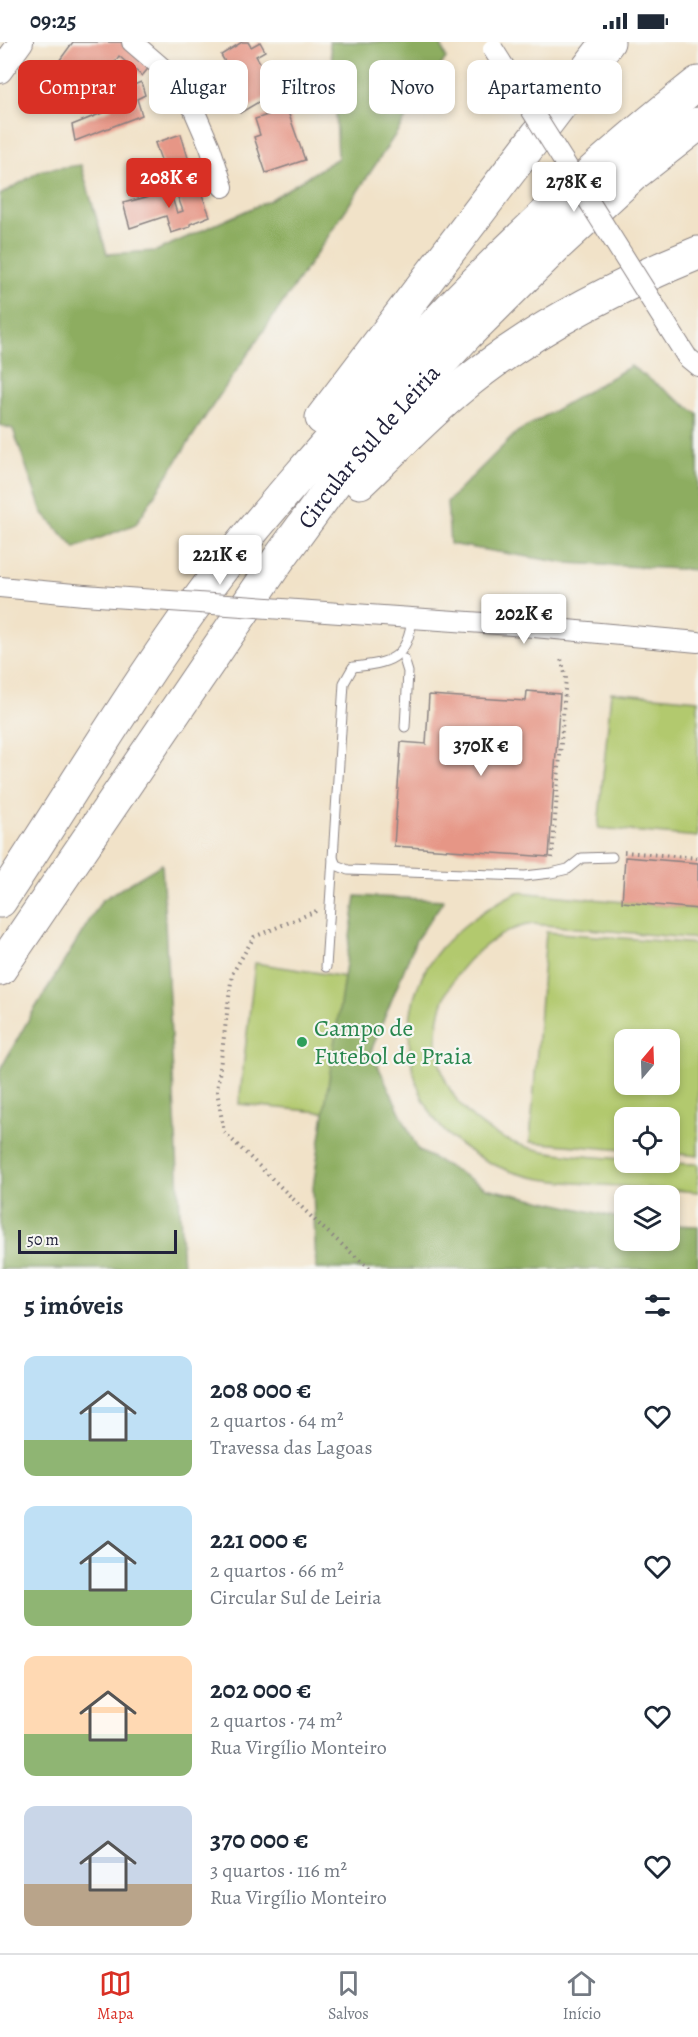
<!DOCTYPE html>
<html lang="pt">
<meta charset="utf-8">
<style>
body{margin:0;font-family:Alegreya,serif;background:#f2f2f3;color:#1f2937;height:100vh;display:flex;flex-direction:column;font-size:22px;white-space:nowrap}
*{box-sizing:border-box;margin:0}
p{font-size:20px;color:#747a83}
.icon{flex:none;width:33px;height:33px;fill:none;stroke:currentColor;stroke-width:2;stroke-linecap:round;stroke-linejoin:round}
.map{position:relative;height:1227px;overflow:hidden}
.drawer{display:flex;flex-direction:column;background:#fff;flex:1}
.drawer>*{flex:none}
.guide{position:absolute;left:18px;top:18px;width:663px;height:54px;display:flex;gap:12px}
.needle{width:39px;rotate:19deg}
.tools{position:absolute;left:614px;top:987px;display:grid;gap:12px}
.tools a{display:grid;place-items:center;width:66px;height:66px;border-radius:12px;background:#fff;box-shadow:0 3px 9px #0003;font-size:30px}
.scale{position:absolute;left:18px;bottom:15px;width:159px;box-sizing:border-box;padding-left:6px;border:3px solid #22223b;border-top:0;font-size:16px;line-height:21px;white-space:nowrap;color:#22223b;-webkit-text-stroke:4px #f6f6f2;paint-order:stroke}
.price{position:absolute;translate:-50% -51px;padding:0 14px;border-radius:6px;background:#fff;color:#222;font-size:20px;line-height:39px;filter:drop-shadow(0 2px 3px #0008)}
.price::after{content:'';position:absolute;left:50%;top:36px;width:18px;height:14px;margin-left:-9px;background:inherit;clip-path:polygon(0 0,100% 0,50% 100%)}
.price.on{background:#d93025;color:#fff}
ul{padding:0;list-style:none}
li{display:flex;align-items:center;gap:18px;height:150px;padding:0 24px}
li span{display:grid;place-items:center;flex:none;width:168px;height:120px;border-radius:12px;color:#555}
li>.icon{margin-inline-start:auto}
span .icon{width:72px;height:72px;fill:#fffc;stroke-width:1}
li b{font-size:26px}
h2{display:flex;justify-content:space-between;align-items:center;height:72px;padding:0 24px;font-size:26px}
.pill{padding:0 21px;border-radius:12px;background:#fff;box-shadow:0 3px 9px #0003;font-size:21px;line-height:54px}
.pill.on{background:#d93025;color:#fff}
.status{display:flex;justify-content:space-between;align-items:center;height:42px;padding:0 30px;background:#fff;direction:ltr}
.status svg{height:16px;fill:currentColor}
.tabs{display:flex;justify-content:space-around;align-items:center;height:84px;border-top:2px solid #e0e1e3;background:#fff;font-size:16px;color:#747a83}
.tabs a{display:grid;justify-items:center;gap:3px}
.tabs .on{color:#d93025}
.map>svg:first-child{display:block}
.green{fill:#b2c96e;stroke:#6a7654;stroke-width:1.5;fill-rule:evenodd}
.forest{fill:#8dad61;stroke:#58684e;stroke-width:1.5}
.building{fill:#e69686}
.lines{fill:none;stroke-linecap:round;stroke-linejoin:round}
.service-casing{stroke:#8a8282;stroke-width:11}
.minor-casing{stroke:#8a8282;stroke-width:22}
.tertiary-casing{stroke:#8a8282;stroke-width:26}
.motorway-casing{stroke:#8a8282;stroke-width:35}
.path{stroke:#8a8282;stroke-width:4;stroke-dasharray:1.5 4.5;stroke-linecap:butt}
.service{stroke:#fff;stroke-width:9}
.minor{stroke:#fff;stroke-width:20}
.tertiary{stroke:#fff;stroke-width:24}
.motorway{stroke:#fff;stroke-width:33}
.minor-bridge-casing{stroke:#8a8282;stroke-width:22;stroke-linecap:butt}
.minor-bridge{stroke:#fff;stroke-width:20}
.leisure-dot{fill:#2e9e5b;stroke:#f6f6f2;stroke-width:2}
.labels{text-anchor:middle;stroke-width:4.5;stroke-linejoin:round;paint-order:stroke}
.street-label{font-size:24px;fill:#22223b;stroke:#f6f6f2}
.leisure-label{font-size:24px;fill:#27864d;stroke:#f6f6f2;text-anchor:start}
</style>
<div class="status"><b>09:25</b><svg viewBox="0 0 49 12"><path d="M0 12V9h3v3zM5 12V6h3v6zM10 12V3h3v9zM15 12V0h3v12zM26 1h20v11H26zM47 4h2v5h-2z"/></svg></div>
<div class="map">
<svg width="698" height="1227" viewBox="0 0 698 1227">
<rect width="100%" height="100%" fill="#f6f6f2"/>
<filter id="ink" filterUnits="userSpaceOnUse"><feTurbulence type="fractalNoise" baseFrequency=".0167" numOctaves="2"/><feDisplacementMap in="SourceGraphic" scale="12" xChannelSelector="R" yChannelSelector="G"/><feConvolveMatrix kernelMatrix="1 2 1 2 8 2 1 2 1" color-interpolation-filters="sRGB"/></filter>
<filter id="wash" filterUnits="userSpaceOnUse"><feTurbulence type="fractalNoise" baseFrequency=".008" numOctaves="4" result="noise"/><feDisplacementMap in="SourceGraphic" scale="24" xChannelSelector="R" yChannelSelector="G"/><feGaussianBlur stdDeviation="1.35" result="paint"/><feColorMatrix in="noise" values="0 0 0 0 0 0 0 0 0 0 0 0 0 0 0 0 0 1.4 0 .05"/><feComposite in="paint" operator="in"/></filter>
<g filter="url(#wash)">
<rect width="100%" height="100%" fill="#f1e2c8"/>
<g class="green">
<polygon points="611,650 698,658 698,795 598,786"/>
<path d="M518 850 698 867V897L533 882C512 885 497 894 480 908 421 956 422 1044 487 1087 527 1114 577 1113 624 1117V1120L698 1122V1150C666 1147 634 1145 602 1143 567 1140 528 1139 495 1123 473 1113 448 1097 434 1076 400 1025 400 953 441 906 460 884 492 862 518 850Z"/>
<path d="M546 890 698 902V1114L669 1111V1076H624V1108L530 1100ZM624 998H669V1042H624Z"/>
<polygon points="255,921 365,938 350,1073 239,1062"/>
</g>
<g class="forest">
<polygon points="329,0 440,0 446,16 323,202 207,372 136,482 75,506 42,470 13,387 0,383 0,153 42,128 81,123 107,212 156,209 270,158 338,116 334,27"/>
<polygon points="631,324 698,372 698,528 565,521 450,502 447,460 517,390"/>
<polygon points="162,822 183,1227 0,1227 0,1028 31,973 102,858"/>
<polygon points="356,854 444,858 416,898 371,1009 418,1108 486,1146 624,1177 624,1198 669,1198 669,1183 698,1184 698,1227 316,1227 313,1145"/>
</g>
<g id="blocks">
<g class="building">
<polygon points="73,0 124,0 151,23 142,34 119,14 82,66 54,47 64,32 54,26"/>
<polygon points="242,0 248,0 251,5 260,0 265,9 256,14 277,49 240,71 227,49 230,47 219,30 228,25 221,13"/>
<polygon points="141,40 145,53 137,57 142,73 75,99 72,83 112,67 108,59 113,57 112,52"/>
<polygon points="287,67 305,118 266,131 254,95 260,93 255,77"/>
<polygon points="181,92 191,126 167,135 155,101"/>
<polygon points="198,142 210,174 190,182 190,185 171,191 166,174 130,186 123,161 170,149 177,171 183,169 176,150"/>
<polygon points="527,649 560,652 549,815 394,804 401,700 426,702 429,653 526,659"/>
<polygon points="625,815 698,821 698,867 622,860"/>
</g>
</g>
</g>
<g filter="url(#ink)">
<use href="#blocks" fill-opacity="0" stroke="#8a8282" stroke-width="1.5"/>
<g class="lines">
<defs>
<g id="service">
<path d="M412 576C408 618 389 621 353 625L344 641 333 816 336 823 348 828 525 834 551 831 568 827 582 816 612 815"/>
<polyline points="404,617 408,630 405,685"/>
<polyline points="326,925 333,816"/>
</g>
<g id="minor">
<polyline points="132,0 174,36 187,52 210,105 223,145"/>
<polyline points="687,315 698,324"/>
<polyline points="0,545 84,553"/>
<polyline points="354,572 512,583 698,600"/>
</g>
<polyline id="tertiary" points="0,29 21,0"/>
<g id="motorway">
<polyline points="322,376 608,0"/>
<path d="M360 440C393 409 425 375 460 346 527 290 617 244 698 211"/>
<path d="M0 859C72 751 138 637 217 533 250 489 288 447 325 404 439 271 559 150 698 41"/>
<path id="s1" d="M0 927 278 518 338 436 410 354 466 293 556 204 634 132 698 82"/>
</g>
</defs>
<use href="#service" class="service-casing"/>
<use href="#minor" class="minor-casing"/>
<use href="#tertiary" class="tertiary-casing"/>
<use href="#motorway" class="motorway-casing"/>
<g class="path">
<polyline points="624,810 698,816"/>
<polyline points="552,816 566,635 561,617"/>
<polyline points="316,869 254,895 232,932 217,1049 224,1090 323,1186 370,1227"/>
</g>
<use href="#service" class="service"/>
<use href="#minor" class="minor"/>
<use href="#tertiary" class="tertiary"/>
<use href="#motorway" class="motorway"/>
<defs>
<g id="minor-bridge">
<polyline points="493,7 687,315"/>
<polyline points="84,553 354,572"/>
</g>
</defs>
<use href="#minor-bridge" class="minor-bridge-casing"/>
<use href="#minor-bridge" class="minor-bridge"/>
</g>
</g>
<circle class="leisure-dot" cx="302" cy="1000" r="6"/>
<g class="labels">
<g class="street-label">
<text dy="8" stroke="none"><textPath href="#s1" startOffset="640">Circular Sul de Leiria</textPath></text>
</g>
<g class="leisure-label">
<text x="314" y="994">Campo de<tspan x="314" dy="28">Futebol de Praia</tspan></text>
</g>
</g>
</svg>
<div class="tools">
<a><svg class="needle" viewBox="-14 -14 28 28"><path d="M0-13l5 13h-10z" fill="#e53935"/><path d="M0 13l5-13h-10z" fill="#747a83"/></svg></a>
<a><svg class="icon" aria-label="locate" viewBox="0 0 24 24"><circle cx="12" cy="12" r="6"/><path d="M12 2v4M12 18v4M2 12h4M18 12h4"/></svg></a>
<a><svg class="icon" aria-label="layers" viewBox="0 0 24 24"><path d="M12 4l9 5-9 5-9-5zM3 14l9 5 9-5"/></svg></a>
</div>
<div class="scale">50 m</div>
<b class="price on" style="left:169px;top:167px">208K €</b>
<b class="price" style="left:574px;top:171px">278K €</b>
<b class="price" style="left:220px;top:544px">221K €</b>
<b class="price" style="left:524px;top:603px">202K €</b>
<b class="price" style="left:481px;top:735px">370K €</b>
<div class="guide">
<a class="pill on">Comprar</a>
<a class="pill">Alugar</a>
<a class="pill">Filtros</a>
<a class="pill">Novo</a>
<a class="pill">Apartamento</a>
</div>
</div>
<section class="drawer">
<h2>5 imóveis<svg class="icon" aria-label="filters" viewBox="0 0 24 24"><path d="M4 7h16M4 17h16"/><circle cx="9" cy="7" r="2"/><circle cx="15" cy="17" r="2"/></svg></h2>
<ul>
<li><span style="background:linear-gradient(#bfe0f5 70%,#8fb573 0)"><svg class="icon" aria-label="home" viewBox="0 0 24 24"><path d="M3 11l9-7 9 7M6 9v11h12V9"/></svg></span><div><b>208 000 €</b><p>2 quartos · 64 m²</p><p>Travessa das Lagoas</p></div><svg class="icon" aria-label="heart" viewBox="0 0 24 24"><path d="M12 20l-8-8c-3-5 5-10 8-4 3-6 11-1 8 4z"/></svg></li>
<li><span style="background:linear-gradient(#bfe0f5 70%,#8fb573 0)"><svg class="icon" aria-label="home" viewBox="0 0 24 24"><path d="M3 11l9-7 9 7M6 9v11h12V9"/></svg></span><div><b>221 000 €</b><p>2 quartos · 66 m²</p><p>Circular Sul de Leiria</p></div><svg class="icon" aria-label="heart" viewBox="0 0 24 24"><path d="M12 20l-8-8c-3-5 5-10 8-4 3-6 11-1 8 4z"/></svg></li>
<li><span style="background:linear-gradient(#ffd9b3 65%,#8fb573 0)"><svg class="icon" aria-label="home" viewBox="0 0 24 24"><path d="M3 11l9-7 9 7M6 9v11h12V9"/></svg></span><div><b>202 000 €</b><p>2 quartos · 74 m²</p><p>Rua Virgílio Monteiro</p></div><svg class="icon" aria-label="heart" viewBox="0 0 24 24"><path d="M12 20l-8-8c-3-5 5-10 8-4 3-6 11-1 8 4z"/></svg></li>
<li><span style="background:linear-gradient(#c9d6e8 65%,#b9a48a 0)"><svg class="icon" aria-label="home" viewBox="0 0 24 24"><path d="M3 11l9-7 9 7M6 9v11h12V9"/></svg></span><div><b>370 000 €</b><p>3 quartos · 116 m²</p><p>Rua Virgílio Monteiro</p></div><svg class="icon" aria-label="heart" viewBox="0 0 24 24"><path d="M12 20l-8-8c-3-5 5-10 8-4 3-6 11-1 8 4z"/></svg></li>
</ul>
</section>
<nav class="tabs">
<a class="on"><svg class="icon" aria-label="map" viewBox="0 0 24 24"><path d="M3 6l6-2 6 2 6-2v14l-6 2-6-2-6 2zM9 4v14M15 6v14"/></svg>Mapa</a>
<a><svg class="icon" aria-label="saved" viewBox="0 0 24 24"><path d="M7 4h10v16l-5-4-5 4z"/></svg>Salvos</a>
<a><svg class="icon" aria-label="home" viewBox="0 0 24 24"><path d="M3 11l9-7 9 7M6 9v11h12V9"/></svg>Início</a>
</nav>
